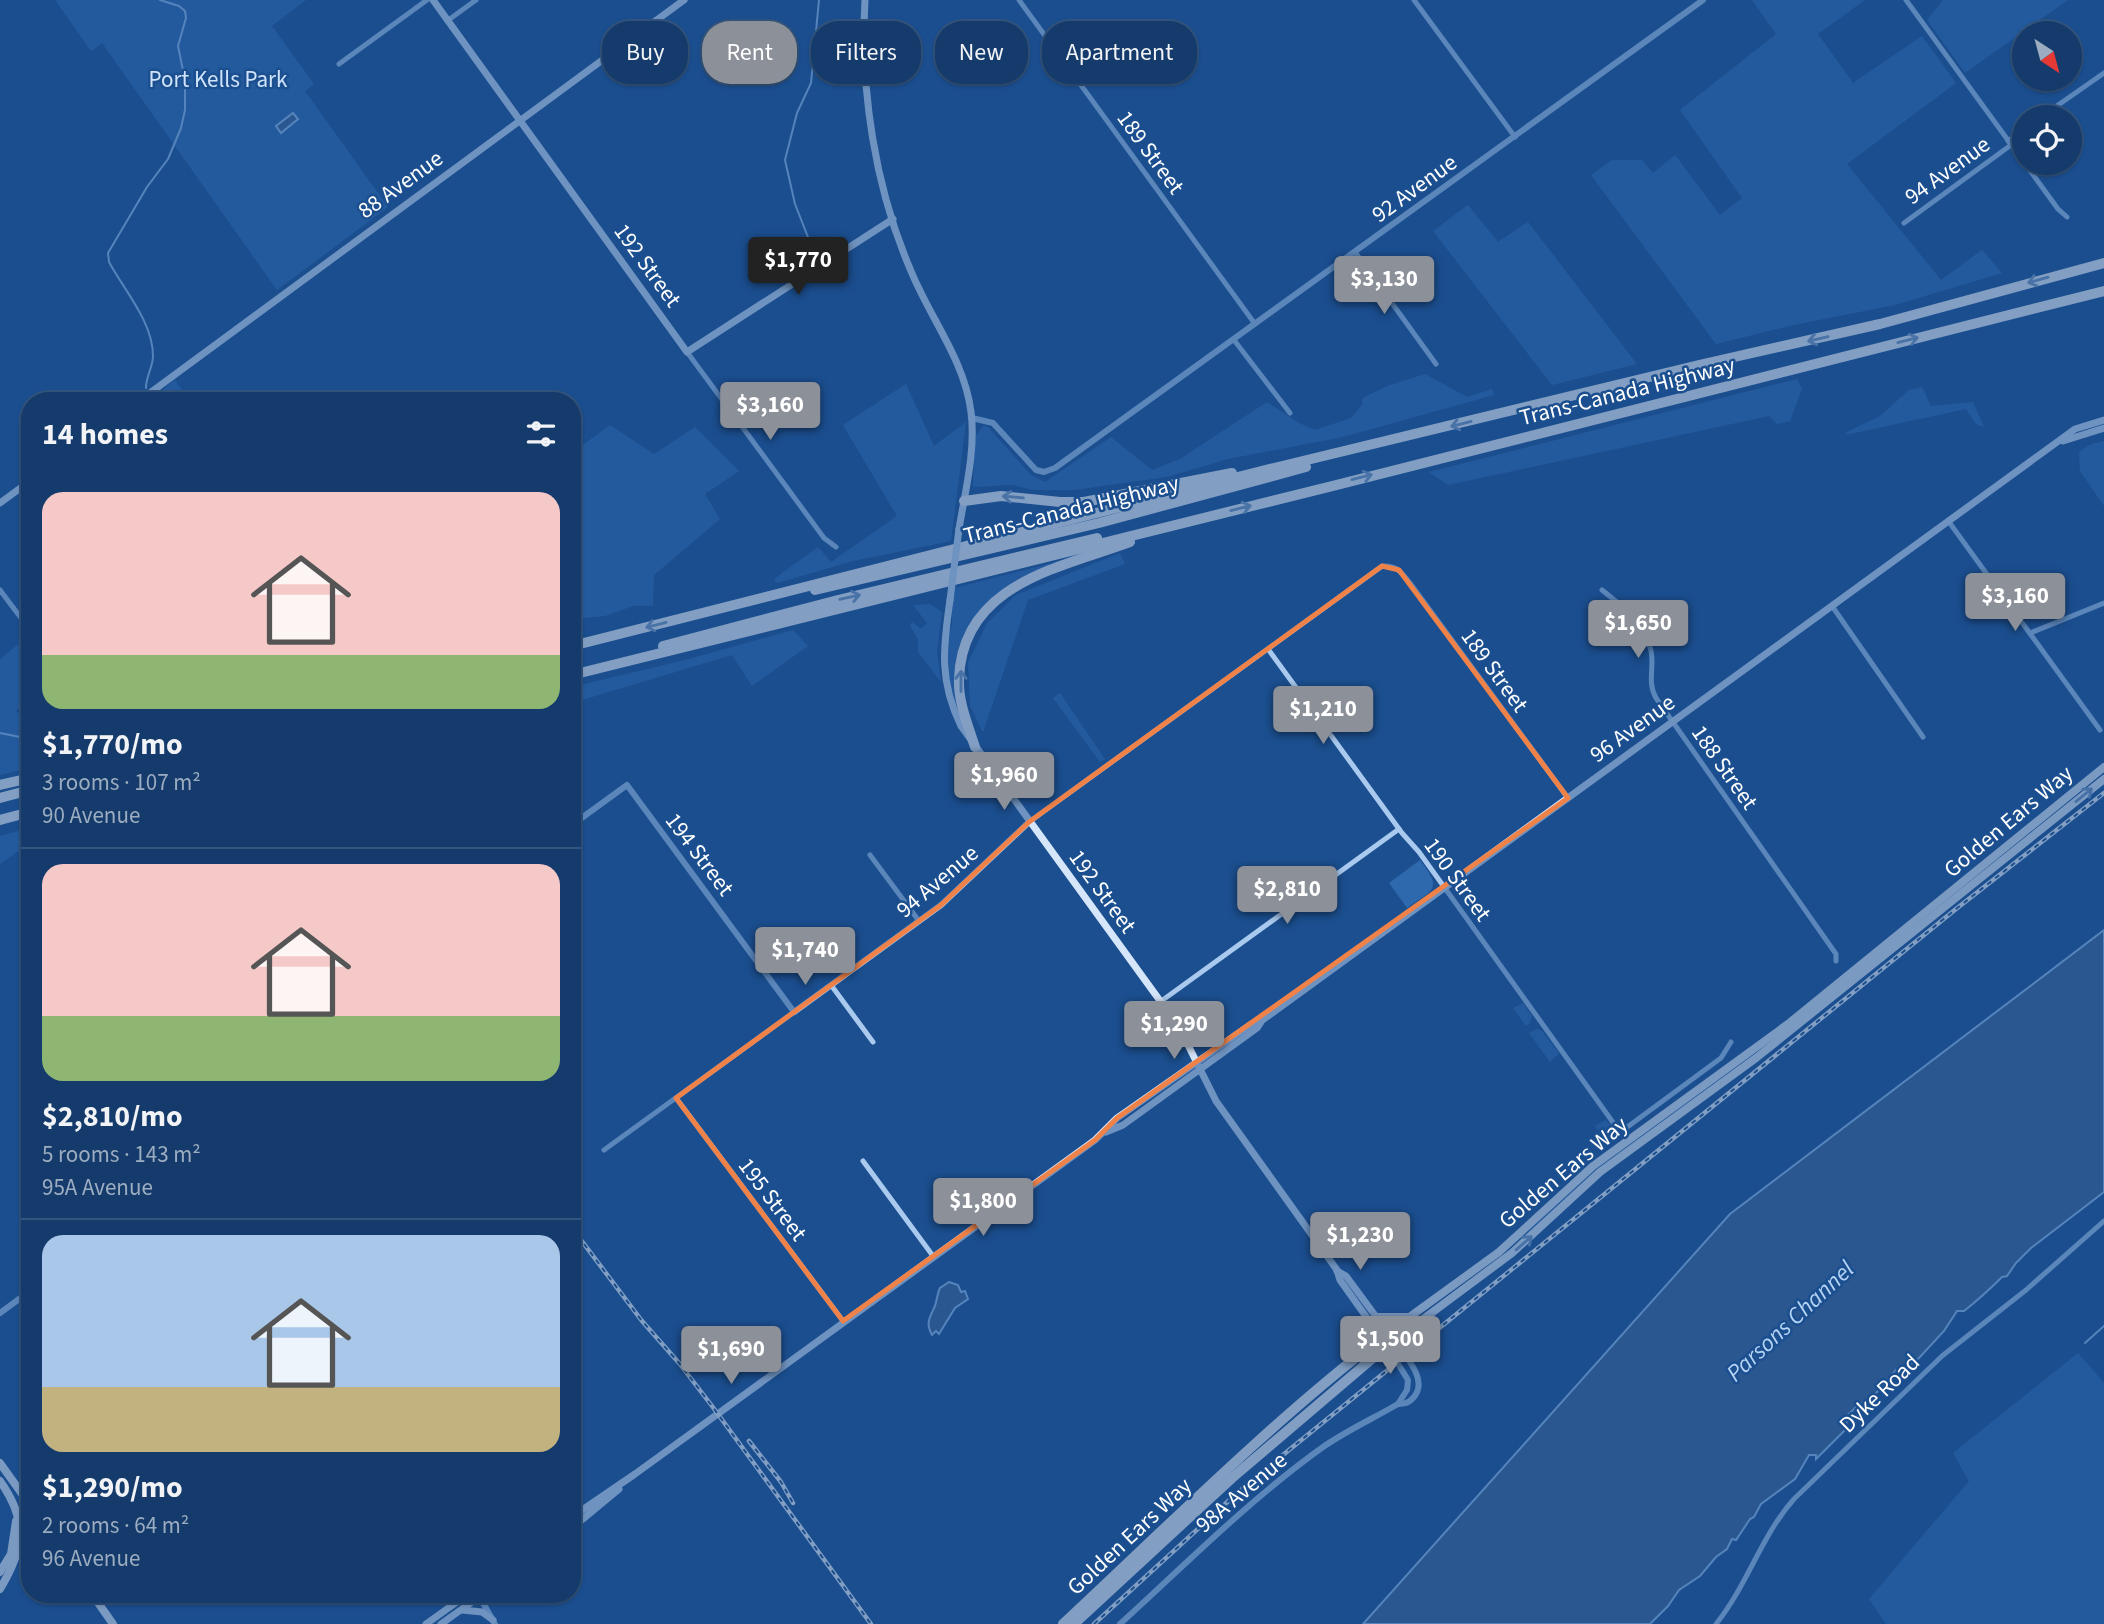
<!DOCTYPE html>
<meta charset="utf-8">
<style>
body{margin:0;font-family:"Source Sans 3",sans-serif;background:#214673;color:#f1f3f6;height:100vh;display:flex;flex-direction:column;font-size:26px;white-space:nowrap}
*{box-sizing:border-box;margin:0}
p{font-size:23px;color:#9dadc1}
.icon{flex:none;width:38px;height:38px;fill:none;stroke:currentColor;stroke-width:2;stroke-linecap:round;stroke-linejoin:round}
.map{position:relative;flex:1;overflow:hidden}
.panel{position:absolute;left:21px;top:392px;width:560px;height:1211px;display:flex;flex-direction:column;background:#143b6b;border-radius:28px;box-shadow:0 2px 5px #0004,0 0 0 2px #33557e}
.panel>*{flex:none}
.top-card{position:absolute;left:602px;top:21px;width:665px;height:63px;display:flex;gap:14px}
.needle{width:46px;rotate:144deg}
.fabs{position:absolute;left:2012px;top:21px;display:grid;gap:14px}
.fabs a{display:grid;place-items:center;width:70px;height:70px;border-radius:50%;background:#143b6b;box-shadow:0 2px 5px #0004,0 0 0 2px #33557e;font-size:35px}
.price{position:absolute;translate:-50% -60px;padding:0 16px;border-radius:7px;background:#8c9099;color:#fff;font-size:23px;line-height:46px;filter:drop-shadow(0 2px 4px #0008)}
.price::after{content:'';position:absolute;left:50%;top:42px;width:21px;height:16px;margin-left:-10px;background:inherit;clip-path:polygon(0 0,100% 0,50% 100%)}
.price.selected{background:#222;color:#fff}
ul{padding:0;list-style:none}
li{display:grid;align-content:center;gap:14px;height:371px;padding:0 21px}
li+li{border-top:2px solid #33557e}
li span{display:grid;place-items:center;height:217px;border-radius:21px;color:#555}
li>.icon{margin-inline-start:auto}
span .icon{width:126px;height:126px;fill:#fffc;stroke-width:1}
li b{font-size:30px}
h2{display:flex;justify-content:space-between;align-items:center;height:84px;padding:0 21px;font-size:30px}
.tag{padding:0 24px;border-radius:28px;background:#143b6b;box-shadow:0 2px 5px #0004,0 0 0 2px #33557e;font-size:24px;line-height:63px}
.tag.selected{background:#8c9099;color:#fff}
.map>svg:first-child{display:block}
.green{fill:#2e69ad}
.water{fill:#3c6290;stroke:#9cc4f0;stroke-width:2}
.lines{fill:none;stroke-linecap:round;stroke-linejoin:round}
.stream{stroke:#9cc4f0;stroke-width:2}
.minor{stroke:#a9c9ee;stroke-width:5}
.tertiary{stroke:#a9c9ee;stroke-width:6}
.secondary{stroke:#d6e6fa;stroke-width:7}
.primary{stroke:#f0f6ff;stroke-width:8}
.motorway{stroke:#fff;stroke-width:10}
.rail-casing{stroke:#fff;stroke-width:4.5}
.rail{stroke:#1b4f8f;stroke-width:2;stroke-dasharray:5;stroke-linecap:butt}
.secondary-bridge{stroke:#d6e6fa;stroke-width:7}
.oneway{stroke:#829ec1}
.oneway2{stroke:#7b9ac1}
.marked{fill:none;stroke:#ee8249;stroke-width:5;stroke-linejoin:round}
.labels{text-anchor:middle;stroke-width:5;stroke-linejoin:round;paint-order:stroke}
.park-label{font-size:23px;fill:#cfe3fa;stroke:#1b4f8f}
.street-label{font-size:23px;fill:#fff;stroke:#1b4f8f}
.water-label{font-size:24px;font-style:italic;fill:#b5d3f5;stroke:#1b4f8f}
</style>
<div class="map">
<svg width="2104" height="1624" viewBox="0 0 2104 1624">
<rect width="100%" height="100%" fill="#1b4f8f"/>
<g class="green">
<polygon points="55,0 306,0 272,26 314,84 305,91 388,207 277,290 102,43 91,51"/>
<polygon points="1752,0 1865,0 1818,34 1853,83 1922,36 1956,83 1847,164 1941,280 1982,250 2002,273 1895,305 1789,326 1716,344 1591,175 1612,160 1642,160 1653,173 1675,155 1720,215 1742,198 1680,110 1776,34"/>
<polygon points="1943,0 2068,0 1965,73 1927,20"/>
<polygon points="1468,205 1498,242 1528,222 1637,364 1552,385 1433,231"/>
<polygon points="1425,374 1467,397 1492,389 1494,395 1343,437 1228,459 1167,477 1074,490 1034,490 1012,485 973,487 975,437 983,426 988,427 1031,475 1045,482 1111,437 1152,470 1180,459 1267,402 1299,423 1315,430 1351,418 1362,405 1363,398 1387,386"/>
<polygon points="1797,379 1802,389 1790,421 1777,424 1769,416 1448,485 1429,472"/>
<polygon points="175,380 189,401 148,401"/>
<polygon points="906,384 934,446 966,422 951,541 853,561 777,583 774,579 818,547 831,562 897,516 843,425"/>
<polygon points="1922,387 1931,406 1973,402 1984,427 1976,424 1966,409 1845,435 1847,432 1880,416 1909,390"/>
<polygon points="610,425 654,454 695,427 739,471 705,494 720,519 654,575 653,606 633,606 605,616 572,619 572,453"/>
<polygon points="2104,441 2104,506 2080,471 2079,452 2091,444"/>
<polygon points="1120,553 1125,564 1028,600 983,732 970,706 968,663 987,623 1016,595"/>
<polygon points="1067,559 1018,579 989,601 970,626 959,702 956,703 949,684 947,638 952,625 952,603 955,588"/>
<polygon points="930,604 942,612 937,651 941,682 918,652 918,640 910,625 912,622 921,629 927,623 913,605"/>
<polygon points="793,630 808,646 752,686 732,655 572,703 572,687 689,659"/>
<polygon points="26,638 30,643 30,700 16,711 30,724 30,768 0,775 0,659"/>
<polygon points="1060,693 1105,759 1100,762 1053,698"/>
<polygon points="30,828 30,843 0,864 0,836"/>
<path d="M1420 860C1443 890 1434 889 1407 908L1389 883Z"/>
<polygon points="1523,1003 1532,1016 1530,1023 1526,1026 1513,1008"/>
<polygon points="1537,1029 1542,1031 1559,1053 1550,1062 1529,1033"/>
<polygon points="1773,1040 1609,1162 1512,1248 1554,1204 1600,1165"/>
<polygon points="1606,1120 1615,1130 1626,1133 1609,1145 1595,1126"/>
<polygon points="2078,1353 2104,1383 2104,1624 1886,1624 1869,1599 1969,1481 1953,1453"/>
</g>
<g class="water">
<polygon points="293,113 298,119 281,133 276,126"/>
<path d="M2104 930V1192L2031 1248 2016 1263 2007 1276 2002 1277C1990 1289 1978 1300 1964 1311H1957L1944 1331 1919 1358 1906 1368 1896 1370 1871 1399 1859 1404 1846 1417 1847 1428 1816 1459V1455H1809L1795 1479 1761 1504 1754 1517 1750 1519 1736 1540 1732 1539 1727 1549 1716 1557 1700 1576 1679 1590 1668 1606 1650 1624H1363L1730 1214Z"/>
<path d="M949 1282 958 1285 961 1292 965 1291 968 1299 955 1308 939 1334 936 1331 932 1335C925 1323 930 1317 935 1306 937 1300 937 1294 940 1288Z"/>
</g>
<g class="lines">
<g class="stream">
<polyline points="813,250 795,204 785,160 797,113 811,83 819,0"/>
<path d="M146 388C146 376 153 367 153 356 153 322 124 290 109 262L108 253 147 187 168 159 181 128 185 110V80L178 46 186 18 185 11 179 6 160 0"/>
<polyline points="149,401 149,400"/>
<polyline points="0,733 30,739"/>
<polyline points="2085,1343 2104,1326"/>
</g>
<g class="minor">
<polyline points="1019,0 1255,324"/>
<polyline points="1414,0 1515,137"/>
<polyline points="1906,0 2058,209 2067,217"/>
<polyline points="447,21 476,0"/>
<polyline points="339,64 427,0"/>
<polyline points="2041,117 2104,73"/>
<polyline points="2008,141 2025,129"/>
<polyline points="1904,223 2011,145"/>
<polyline points="1355,252 1436,364"/>
<polyline points="1234,340 1290,413"/>
<polyline points="687,352 824,538 836,547"/>
<polyline points="1949,522 2100,730"/>
<polyline points="0,590 30,630"/>
<path d="M1602 590 1618 603 1650 647C1656 664 1646 681 1656 698L1836 954V961"/>
<polyline points="1832,606 1923,737"/>
<polyline points="2030,633 2104,603"/>
<polyline points="1268,649 1402,833 1419,852 1617,1128 1626,1128 1721,1058 1731,1042"/>
<path d="M1029 822 1382 566C1397 565 1401 572 1410 583L1568 798"/>
<polyline points="870,855 919,921"/>
<polyline points="831,985 873,1042"/>
<polyline points="1160,1002 1399,829"/>
<polyline points="676,1098 843,1321"/>
<polyline points="604,1150 794,1012"/>
<polyline points="863,1161 933,1256"/>
<path d="M1716 1624C1747 1586 1761 1536 1794 1499L1942 1356 2026 1290 2104 1221"/>
</g>
<g class="tertiary">
<polyline points="972,418 993,423 1036,470 1044,472 1055,468 1703,0"/>
<polyline points="572,825 627,785 794,1012 941,905 1029,822"/>
<polyline points="0,1313 30,1291"/>
<polyline points="1387,1346 1408,1380 1407,1390 1398,1404"/>
<polyline points="478,1594 495,1624"/>
<path d="M1120 1624C1186 1564 1250 1499 1323 1447 1346 1431 1374 1418 1398 1404 1405 1404 1409 1403 1414 1397 1429 1379 1404 1355 1394 1340"/>
</g>
<g class="secondary">
<polyline points="433,0 687,352 893,219"/>
<path d="M865 0C860 90 875 188 911 271 930 318 965 361 971 412 976 450 965 492 959 529"/>
<polyline points="139,401 684,0"/>
<polyline points="2063,441 2104,428"/>
<polyline points="0,503 30,481"/>
<path d="M950 600C943 648 939 681 961 726L1179 1027 1216 1101 1337 1270 1340 1280 1387 1346"/>
<polyline points="1106,1132 1123,1125 1257,1028 1261,1022"/>
<polyline points="1337,1271 1346,1276 1391,1337"/>
<polyline points="572,1517 635,1474 1095,1140 1117,1118 1250,1025 1264,1019 2075,429 2104,420"/>
<polyline points="572,1528 619,1489"/>
<polyline points="462,1610 482,1612 493,1620"/>
<polyline points="426,1624 468,1594"/>
<polyline points="441,1624 483,1594"/>
</g>
<g class="primary">
<polyline points="1377,1317 1407,1317"/>
<polyline points="1382,1337 1499,1252 1593,1166 1788,1024 2104,767"/>
<polyline points="1387,1346 1512,1253 1600,1172 1756,1058 2104,779"/>
<polyline points="1403,1354 1411,1328"/>
<polyline points="0,1463 30,1505"/>
<path d="M0 1481C29 1522 24 1549 0 1589"/>
<polyline points="0,1572 11,1554 16,1521"/>
<polyline points="92,1594 113,1624"/>
</g>
<g class="motorway">
<polyline points="964,501 1001,496 1060,502 1084,502 1232,473"/>
<polyline points="815,590 1099,523 1306,467"/>
<polyline points="572,646 1274,468 1699,365 1880,324 2104,263"/>
<polyline points="663,646 838,600 1097,538"/>
<path d="M572 675C1084 551 1593 419 2104 291"/>
<path d="M975 747C968 725 958 702 959 679 962 584 1059 568 1130 542"/>
<polyline points="0,785 30,778"/>
<polyline points="0,798 30,790"/>
<polyline points="0,820 30,812"/>
<polyline points="1368,1348 1371,1322"/>
<path d="M1063 1624C1167 1527 1269 1424 1382 1337"/>
<polyline points="1074,1624 1232,1478 1387,1346"/>
</g>
<defs>
<g id="rail">
<polyline points="572,1228 642,1321 679,1363 712,1406 871,1624"/>
<polyline points="749,1441 781,1482 793,1503"/>
<polyline points="1094,1624 1236,1494 1289,1450 1956,909 2104,793"/>
</g>
</defs>
<use href="#rail" class="rail-casing"/>
<use href="#rail" class="rail"/>
<polyline class="secondary-bridge" points="950,600 959,529"/>
</g>
<defs><path id="oneway-shaft" d="M-6 0H5M1.5-3L5.5 0L1.5 3" fill="none" stroke-width="1.6" stroke-linecap="round" stroke-linejoin="round" transform="scale(1.75)"/></defs>
<g class="oneway">
<use href="#oneway-shaft" transform="translate(2038 280) rotate(164)"/>
<use href="#oneway-shaft" transform="translate(1818 339) rotate(167)"/>
<use href="#oneway-shaft" transform="translate(1908 340) rotate(-14)"/>
<use href="#oneway-shaft" transform="translate(1461 424) rotate(166)"/>
<use href="#oneway-shaft" transform="translate(1362 477) rotate(-14)"/>
<use href="#oneway-shaft" transform="translate(1013 497) rotate(-175)"/>
<use href="#oneway-shaft" transform="translate(1241 508) rotate(-14)"/>
<use href="#oneway-shaft" transform="translate(850 597) rotate(-13)"/>
<use href="#oneway-shaft" transform="translate(656 625) rotate(166)"/>
<use href="#oneway-shaft" transform="translate(961 681) rotate(-90)"/>
</g>
<g class="oneway2">
<use href="#oneway-shaft" transform="translate(2084 795) rotate(-39)"/>
<use href="#oneway-shaft" transform="translate(1524 1243) rotate(-41)"/>
</g>
<path d="M0 0H2104V1624H0ZM1382 566 1399 570 1568 798 1117 1118 1095 1140 843 1321 676 1098 941 905 1029 822Z" fill="#1b4f8f" fill-opacity=".55" fill-rule="evenodd"/>
<path class="marked" d="M1382 566 1399 570 1568 798 1117 1118 1095 1140 843 1321 676 1098 941 905 1029 822Z"/>
<g class="labels">
<g class="park-label">
<text x="218" y="87">Port Kells Park</text>
</g>
<g class="street-label">
<text transform="translate(1151 152) rotate(54)" y="8">189 Street</text>
<text transform="translate(1947 170) rotate(-36)" y="8">94 Avenue</text>
<text transform="translate(400 184) rotate(-36)" y="8">88 Avenue</text>
<text transform="translate(1414 188) rotate(-36)" y="8">92 Avenue</text>
<text transform="translate(648 265) rotate(54)" y="8">192 Street</text>
<text transform="translate(1627 391) rotate(-14)" y="8">Trans-Canada Highway</text>
<text transform="translate(1071 509) rotate(-14)" y="8">Trans-Canada Highway</text>
<text transform="translate(1495 670) rotate(54)" y="8">189 Street</text>
<text transform="translate(1632 728) rotate(-36)" y="8">96 Avenue</text>
<text transform="translate(1725 767) rotate(55)" y="8">188 Street</text>
<text transform="translate(2008 821) rotate(-40)" y="8">Golden Ears Way</text>
<text transform="translate(700 854) rotate(53)" y="8">194 Street</text>
<text transform="translate(1458 879) rotate(54)" y="8">190 Street</text>
<text transform="translate(937 881) rotate(-40)" y="8">94 Avenue</text>
<text transform="translate(1103 891) rotate(54)" y="8">192 Street</text>
<text transform="translate(1563 1172) rotate(-40)" y="8">Golden Ears Way</text>
<text transform="translate(773 1199) rotate(53)" y="8">195 Street</text>
<text transform="translate(1879 1393) rotate(-44)" y="8">Dyke Road</text>
<text transform="translate(1241 1492) rotate(-40)" y="8">98A Avenue</text>
<text transform="translate(1129 1536) rotate(-43)" y="8">Golden Ears Way</text>
</g>
<g class="water-label">
<text transform="translate(1790 1321) rotate(-43)" y="8">Parsons Channel</text>
</g>
</g>
</svg>
<div class="fabs">
<a><svg class="needle" viewBox="-14 -14 28 28"><path d="M0-13l5 13h-10z" fill="#e53935"/><path d="M0 13l5-13h-10z" fill="#9dadc1"/></svg></a>
<a><svg class="icon" aria-label="locate" viewBox="0 0 24 24"><circle cx="12" cy="12" r="6"/><path d="M12 2v4M12 18v4M2 12h4M18 12h4"/></svg></a>
</div>
<b class="price selected" style="left:798px;top:297px">$1,770</b>
<b class="price" style="left:1384px;top:316px">$3,130</b>
<b class="price" style="left:770px;top:442px">$3,160</b>
<b class="price" style="left:2015px;top:633px">$3,160</b>
<b class="price" style="left:1638px;top:660px">$1,650</b>
<b class="price" style="left:1323px;top:746px">$1,210</b>
<b class="price" style="left:1004px;top:812px">$1,960</b>
<b class="price" style="left:1287px;top:926px">$2,810</b>
<b class="price" style="left:805px;top:987px">$1,740</b>
<b class="price" style="left:1174px;top:1061px">$1,290</b>
<b class="price" style="left:983px;top:1238px">$1,800</b>
<b class="price" style="left:1360px;top:1272px">$1,230</b>
<b class="price" style="left:1390px;top:1376px">$1,500</b>
<b class="price" style="left:731px;top:1386px">$1,690</b>
<div class="top-card">
<a class="tag">Buy</a>
<a class="tag selected">Rent</a>
<a class="tag">Filters</a>
<a class="tag">New</a>
<a class="tag">Apartment</a>
</div>
<section class="panel">
<h2>14 homes<svg class="icon" aria-label="filters" viewBox="0 0 24 24"><path d="M4 7h16M4 17h16"/><circle cx="9" cy="7" r="2"/><circle cx="15" cy="17" r="2"/></svg></h2>
<ul>
<li><span style="background:linear-gradient(#f6c9c9 75%,#8fb573 0)"><svg class="icon" aria-label="home" viewBox="0 0 24 24"><path d="M3 11l9-7 9 7M6 9v11h12V9"/></svg></span><div><b>$1,770/mo</b><p>3 rooms · 107 m²</p><p>90 Avenue</p></div></li>
<li><span style="background:linear-gradient(#f6c9c9 70%,#8fb573 0)"><svg class="icon" aria-label="home" viewBox="0 0 24 24"><path d="M3 11l9-7 9 7M6 9v11h12V9"/></svg></span><div><b>$2,810/mo</b><p>5 rooms · 143 m²</p><p>95A Avenue</p></div></li>
<li><span style="background:linear-gradient(#a9c7e8 70%,#c2b280 0)"><svg class="icon" aria-label="home" viewBox="0 0 24 24"><path d="M3 11l9-7 9 7M6 9v11h12V9"/></svg></span><div><b>$1,290/mo</b><p>2 rooms · 64 m²</p><p>96 Avenue</p></div></li>
</ul>
</section>
</div>
